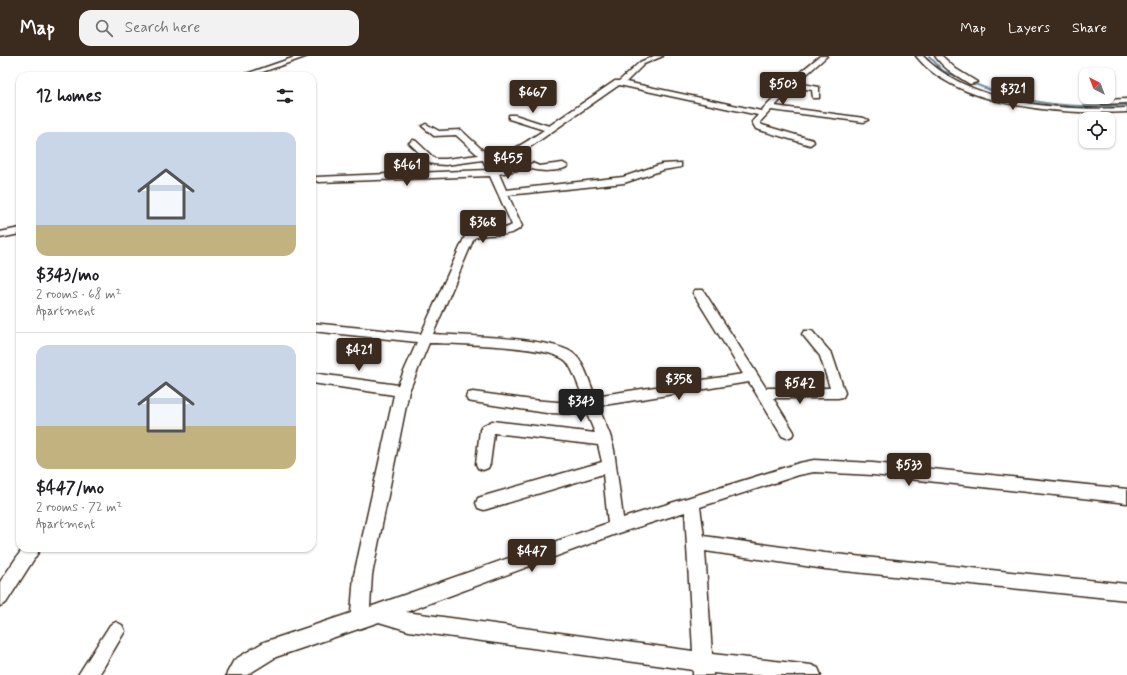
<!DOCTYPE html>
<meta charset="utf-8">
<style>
body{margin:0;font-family:Mynerve,sans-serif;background:#f2f2f2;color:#202124;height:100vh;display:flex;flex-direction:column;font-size:15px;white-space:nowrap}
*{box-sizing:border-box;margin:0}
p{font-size:13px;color:#757577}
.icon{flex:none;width:22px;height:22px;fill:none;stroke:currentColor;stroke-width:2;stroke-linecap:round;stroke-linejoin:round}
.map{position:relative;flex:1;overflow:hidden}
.sheet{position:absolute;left:16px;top:16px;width:300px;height:480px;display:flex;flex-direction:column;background:#fff;border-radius:12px;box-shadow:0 1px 3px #0004}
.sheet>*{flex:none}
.needle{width:26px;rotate:318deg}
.buttons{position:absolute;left:1079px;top:12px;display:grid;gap:8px}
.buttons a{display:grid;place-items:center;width:36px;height:36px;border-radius:8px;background:#fff;box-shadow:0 1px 3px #0004;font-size:20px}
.price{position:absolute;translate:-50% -34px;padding:0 9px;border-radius:4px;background:#3b2a1e;color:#fff;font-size:13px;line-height:26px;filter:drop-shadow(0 1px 2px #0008)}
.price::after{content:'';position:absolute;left:50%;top:24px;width:12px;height:9px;margin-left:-6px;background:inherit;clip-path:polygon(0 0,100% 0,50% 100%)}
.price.active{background:#222;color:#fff}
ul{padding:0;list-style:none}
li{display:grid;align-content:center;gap:8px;height:212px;padding:0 20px}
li+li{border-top:1px solid #e0e0e0}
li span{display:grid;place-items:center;height:124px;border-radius:12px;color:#555}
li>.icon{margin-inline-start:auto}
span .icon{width:72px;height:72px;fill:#fffc;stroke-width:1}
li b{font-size:17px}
h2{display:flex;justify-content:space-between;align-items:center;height:48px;padding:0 20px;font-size:17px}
header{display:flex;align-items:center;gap:24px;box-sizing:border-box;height:56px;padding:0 20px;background:#3b2a1e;color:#fff}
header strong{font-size:19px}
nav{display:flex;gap:22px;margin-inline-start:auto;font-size:14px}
.search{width:280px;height:36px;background:#f2f2f2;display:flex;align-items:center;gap:10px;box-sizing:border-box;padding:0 14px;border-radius:12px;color:#757577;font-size:15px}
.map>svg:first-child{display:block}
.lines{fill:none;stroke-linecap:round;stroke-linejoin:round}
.stream{stroke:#718d9f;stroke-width:2}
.minor-casing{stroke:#3b2a1e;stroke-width:3}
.minor{fill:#fff;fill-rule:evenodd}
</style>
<header>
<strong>Map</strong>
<div class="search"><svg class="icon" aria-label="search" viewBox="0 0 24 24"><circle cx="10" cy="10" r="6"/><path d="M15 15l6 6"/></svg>Search here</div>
<nav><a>Map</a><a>Layers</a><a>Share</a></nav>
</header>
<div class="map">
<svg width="1127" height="619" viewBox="0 0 1127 619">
<rect width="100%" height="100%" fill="#fff"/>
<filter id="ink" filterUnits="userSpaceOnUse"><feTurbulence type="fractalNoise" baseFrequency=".025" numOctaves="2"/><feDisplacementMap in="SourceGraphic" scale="8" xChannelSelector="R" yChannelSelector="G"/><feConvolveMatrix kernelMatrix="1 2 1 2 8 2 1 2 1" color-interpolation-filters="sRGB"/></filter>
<g filter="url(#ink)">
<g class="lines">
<g class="stream">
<polyline points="929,0 943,15 963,23"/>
<path d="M970 26C1021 48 1072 53 1127 49"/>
</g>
<defs>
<g id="minor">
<polygon points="298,0 308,0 251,20 240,20"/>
<path d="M654 0H663L644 8 626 26 761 55 788 26 820 0H827L797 27 819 31V42H813L812 34 793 31 775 50 864 62 868 64 864 66 771 54 760 66 762 69 813 84 814 86 810 89 756 73 752 66 758 59 619 29 520 98 493 106 496 113 519 108 524 111 522 113 499 118 506 134 623 121 662 108 681 107V111L663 114 624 127 508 139 522 170C510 184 489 175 474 182L433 278C461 280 557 281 575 299 585 308 590 328 595 340L743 318 693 237 695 234H703L766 332H830L820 300 802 278 804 275H812L832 298 845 337 843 341 838 342H773L794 376 792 380 787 382 782 380 749 326 598 350 610 379 614 394 623 462 799 407 814 404 873 407 1127 433V447L873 419 814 416 799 419 700 451 704 480 825 497 1127 528V544L825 513 705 495 712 598 811 609 818 612 821 619H732L713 617V619H693V614L409 575 379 566 276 601 247 619H226L234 604 264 586 351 557 354 519 394 339 312 327V317L398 329 417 286 312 275V267L421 278 466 178C480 171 500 177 512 169L490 120 319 126 316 125V121L488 114 483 104 446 109 433 108 430 107 409 87 413 84 416 85 435 103H446L478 99 456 79 434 80 422 70 426 68 439 75 461 74 490 101C511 97 526 86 544 74L509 63V59H515L549 70 615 25H619L640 6ZM429 287C456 288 550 289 566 305 572 311 583 339 584 348L532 344 473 336 468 337 466 341 468 345 473 346 547 357 587 358 595 377 492 365 482 370 480 374 476 408 478 412 483 414 488 412 490 408 494 377 598 389 602 406 484 440 478 442 476 447 478 452 484 454 603 418 608 467 370 551 372 519 409 335ZM685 456 693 595 406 556 616 478Z"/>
<path d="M916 0H923C971 49 1062 55 1127 52V56C1065 59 957 52 916 0Z"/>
<path d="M935 0H942L956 13 977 26 970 28C957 20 944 13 935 0Z"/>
<polygon points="1127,43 1127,47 1102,48 1098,46 1102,44"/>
<path d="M532 107 539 110 563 107 568 110C561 116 534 117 527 110Z"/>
<polygon points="20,172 20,178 0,182 0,176"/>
<polygon points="23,492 41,492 6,547 0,550 0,526"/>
<polygon points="116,566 122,569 125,575 99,619 78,619 110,569"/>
</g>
</defs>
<use href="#minor" class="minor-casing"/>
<use href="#minor" class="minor"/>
</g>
</g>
</svg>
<div class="buttons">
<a><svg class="needle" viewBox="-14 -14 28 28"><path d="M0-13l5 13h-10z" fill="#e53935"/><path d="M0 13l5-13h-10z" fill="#757577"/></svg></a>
<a><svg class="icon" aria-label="locate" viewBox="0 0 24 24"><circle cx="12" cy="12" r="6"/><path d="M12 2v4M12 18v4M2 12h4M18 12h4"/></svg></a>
</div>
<b class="price" style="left:783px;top:50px">$503</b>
<b class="price" style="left:1013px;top:55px">$321</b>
<b class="price" style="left:533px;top:58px">$667</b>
<b class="price" style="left:508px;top:124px">$455</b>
<b class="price" style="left:407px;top:131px">$461</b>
<b class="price" style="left:483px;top:188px">$368</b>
<b class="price" style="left:359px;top:316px">$421</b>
<b class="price" style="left:679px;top:345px">$358</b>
<b class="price" style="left:800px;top:349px">$542</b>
<b class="price active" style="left:581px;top:367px">$343</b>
<b class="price" style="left:909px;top:431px">$533</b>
<b class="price" style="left:532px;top:517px">$447</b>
<section class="sheet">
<h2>12 homes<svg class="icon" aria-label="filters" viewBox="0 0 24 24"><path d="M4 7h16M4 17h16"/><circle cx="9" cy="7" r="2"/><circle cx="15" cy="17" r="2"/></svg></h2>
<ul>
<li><span style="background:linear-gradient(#c9d6e8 75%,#c2b280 0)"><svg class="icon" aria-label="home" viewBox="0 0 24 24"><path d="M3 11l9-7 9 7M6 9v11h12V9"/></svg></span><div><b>$343/mo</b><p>2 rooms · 68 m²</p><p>Apartment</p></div></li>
<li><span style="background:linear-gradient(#c9d6e8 65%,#c2b280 0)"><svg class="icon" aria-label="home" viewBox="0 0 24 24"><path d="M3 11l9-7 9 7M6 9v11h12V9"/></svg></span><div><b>$447/mo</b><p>2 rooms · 72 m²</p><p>Apartment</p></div></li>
</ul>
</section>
</div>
